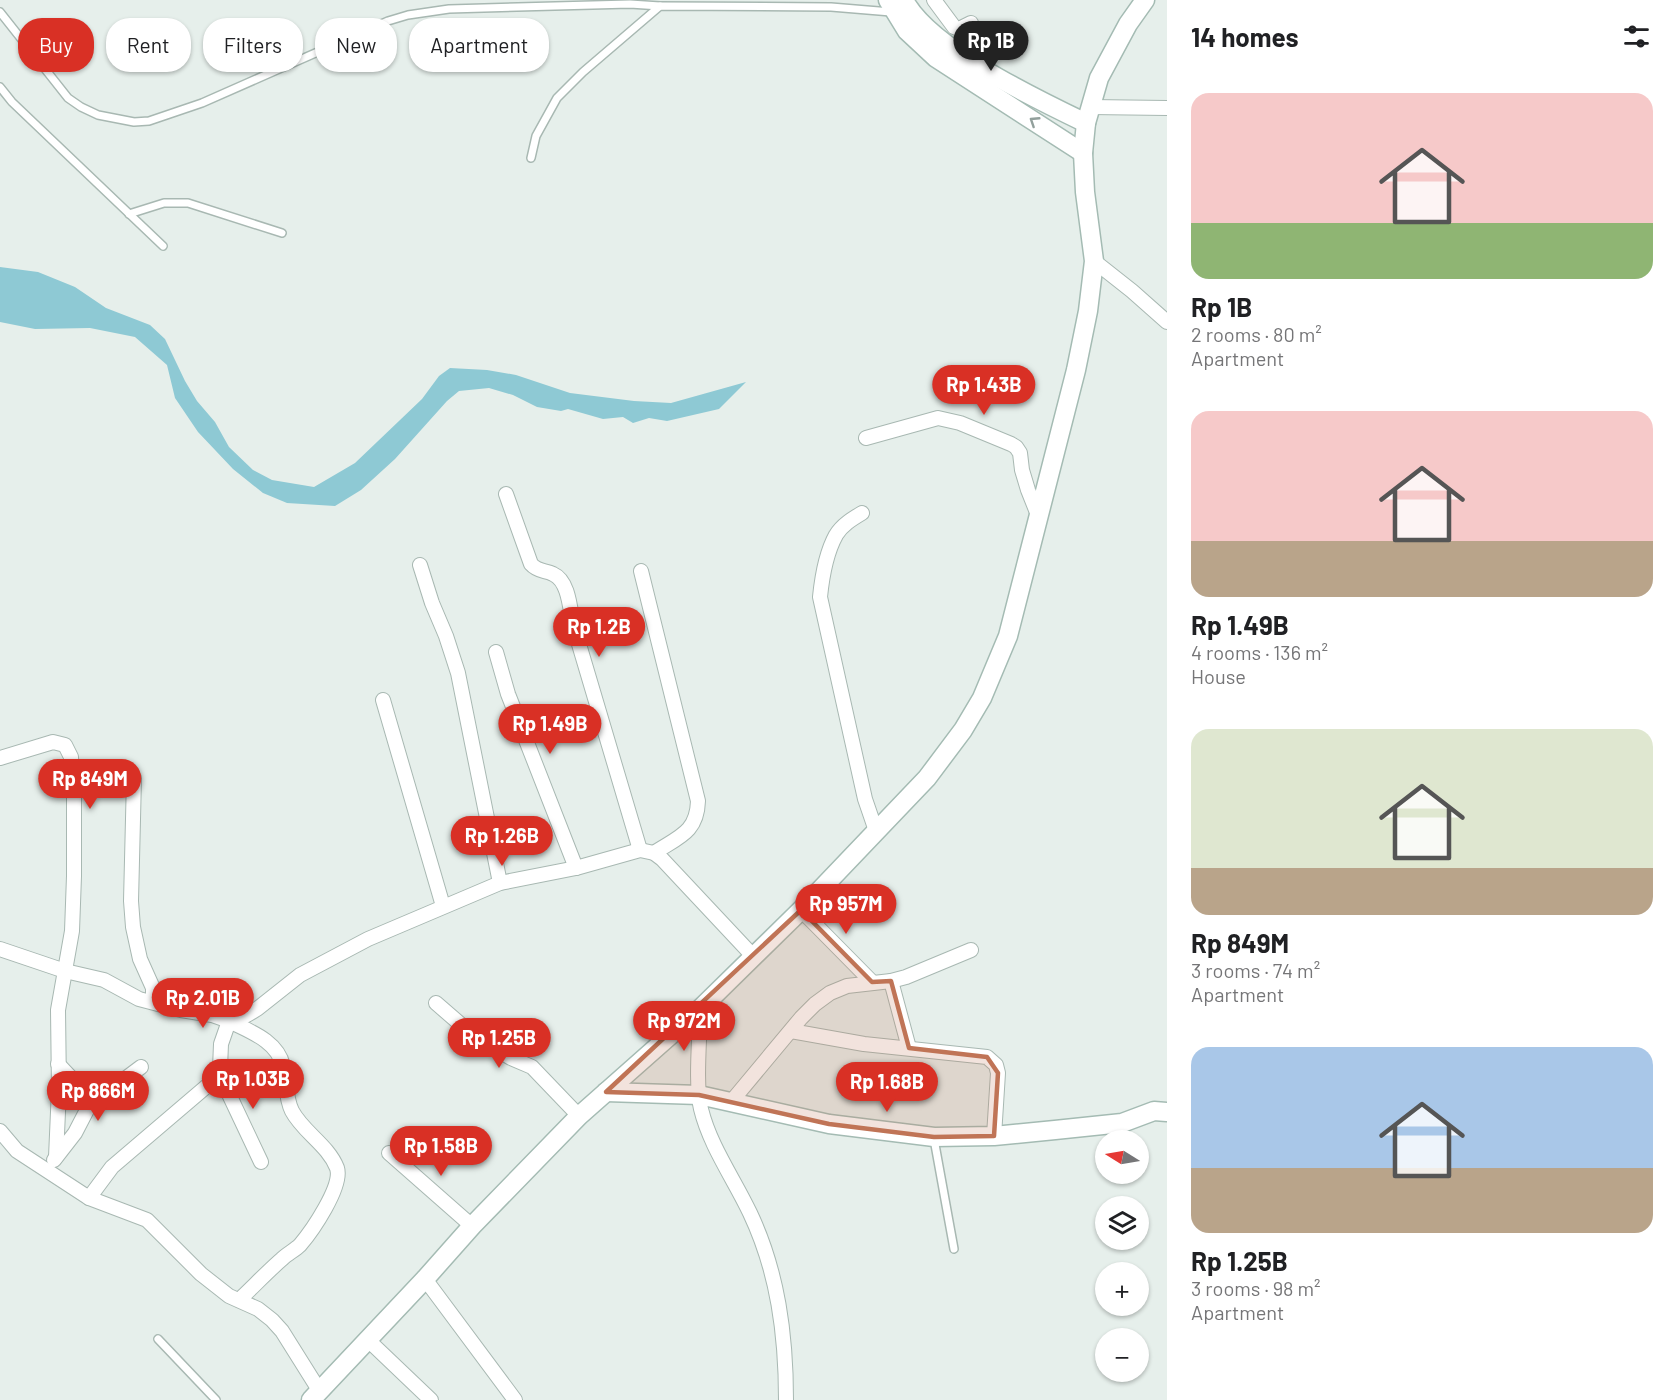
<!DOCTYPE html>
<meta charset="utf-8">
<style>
body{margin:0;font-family:Barlow,sans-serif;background:#f6f6f6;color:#202124;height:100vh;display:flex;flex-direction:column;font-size:22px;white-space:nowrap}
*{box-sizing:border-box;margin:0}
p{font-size:20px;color:#757577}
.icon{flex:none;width:33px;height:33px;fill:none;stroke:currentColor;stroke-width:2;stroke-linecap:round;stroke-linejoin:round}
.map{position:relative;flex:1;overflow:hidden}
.drawer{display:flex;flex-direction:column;background:#fff;width:510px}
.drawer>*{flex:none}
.hud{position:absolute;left:18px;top:18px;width:570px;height:54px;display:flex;gap:12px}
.needle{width:39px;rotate:281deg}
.fabs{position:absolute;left:1095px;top:1130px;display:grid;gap:12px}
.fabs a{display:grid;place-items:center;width:54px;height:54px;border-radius:50%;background:#fff;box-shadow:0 2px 4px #0004;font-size:30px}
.price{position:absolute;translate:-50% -51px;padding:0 14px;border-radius:21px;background:#d93025;color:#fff;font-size:20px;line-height:39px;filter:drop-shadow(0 2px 3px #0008)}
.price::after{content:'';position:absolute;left:50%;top:36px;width:18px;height:14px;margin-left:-9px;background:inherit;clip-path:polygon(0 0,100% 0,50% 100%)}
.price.current{background:#222;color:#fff}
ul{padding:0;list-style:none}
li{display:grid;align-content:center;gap:12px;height:318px;padding:0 24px}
li span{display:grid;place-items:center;height:186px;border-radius:18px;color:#555}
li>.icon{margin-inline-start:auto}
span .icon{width:108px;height:108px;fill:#fffc;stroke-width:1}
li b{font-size:26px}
h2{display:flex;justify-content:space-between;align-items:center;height:72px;padding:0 24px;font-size:26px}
.tag{padding:0 21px;border-radius:24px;background:#fff;box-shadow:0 2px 4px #0004;font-size:21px;line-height:54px}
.tag.current{background:#d93025;color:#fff}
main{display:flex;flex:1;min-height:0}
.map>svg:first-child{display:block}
.water{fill:#8ec9d4}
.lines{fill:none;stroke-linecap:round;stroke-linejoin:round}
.lane-casing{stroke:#a8b8b2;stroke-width:10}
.street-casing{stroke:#a8b8b2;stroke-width:16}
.secondary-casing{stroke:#a4bbb3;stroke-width:21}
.lane{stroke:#fff;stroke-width:7}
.street{stroke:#fff;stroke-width:14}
.secondary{stroke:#fff;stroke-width:18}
.oneway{stroke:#92a09c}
.marked{fill:#c07456;fill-opacity:0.2;stroke:#c07456;stroke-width:4.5;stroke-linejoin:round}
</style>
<main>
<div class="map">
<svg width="1167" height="1400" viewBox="0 0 1167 1400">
<rect width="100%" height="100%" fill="#e6efeb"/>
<polygon class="water" points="0,267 38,272 75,287 106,308 150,325 165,339 185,381 197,401 215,422 229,447 253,470 272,480 314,487 355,463 422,399 439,376 450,368 487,370 516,375 570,393 634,401 671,403 746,382 719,409 667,421 649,418 633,423 623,417 603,419 568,409 561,411 537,407 513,395 489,388 459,391 447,401 395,459 361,490 335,506 287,503 263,493 233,469 198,432 175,398 167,365 135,337 90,328 35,329 0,322"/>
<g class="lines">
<defs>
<g id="lane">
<polyline points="0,12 68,98 81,107 98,115 134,122 149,121 202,103 388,21 408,15 449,9 630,4 660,6"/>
<polyline points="0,87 12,102 163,246"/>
<polyline points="531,158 536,136 557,98 583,72 660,6 831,7 891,12"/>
<polyline points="129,214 164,203 188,203 282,233"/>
<polyline points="934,1139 954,1249"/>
<polyline points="158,1339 216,1400"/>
</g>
<g id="street">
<polyline points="934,0 954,27 959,29 971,23"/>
<polyline points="1090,107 1167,108"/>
<polyline points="1094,261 1132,291 1167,322"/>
<polyline points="866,438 938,418 960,423 1011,444 1016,447 1020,453 1022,470 1028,490 1038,515"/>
<path d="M506 494 531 564C538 572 545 570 553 574 569 581 570 609 573 624L640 850"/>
<path d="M862 513C852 519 842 525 836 535 826 553 822 577 820 597L865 799 876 831"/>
<polyline points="420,565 432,603 446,636 458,673 500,883"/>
<path d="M641 571 698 801C697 833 678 837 654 853"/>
<polyline points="496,652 508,694 576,868"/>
<polyline points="383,700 443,906"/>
<polyline points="0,758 53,742 65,745 71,757 74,797 74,876 72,931 58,1010 59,1089 56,1157"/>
<polyline points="134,778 131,901 133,927 140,959 153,988 153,1002"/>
<polyline points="801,910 872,982"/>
<polyline points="0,949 65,971 104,980 139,999 181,1010 212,1015 229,1021 221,1044 220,1068 214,1080 112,1167 89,1198"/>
<polyline points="891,981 909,1048"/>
<polyline points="436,1003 474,1036 511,1058 532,1067 579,1116"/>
<path d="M700 1009C700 1037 695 1083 701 1109 710 1146 734 1179 750 1213 778 1272 786 1335 786 1400"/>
<polyline points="229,1021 247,1015 257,1009 300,975 368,939 500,883 576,868 640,850 654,853 662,859 753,956"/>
<path d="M229 1021C249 1031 278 1041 283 1066 287 1081 285 1097 292 1111 303 1132 328 1145 337 1168 343 1186 312 1231 300 1245 295 1250 287 1254 282 1259 267 1272 253 1287 239 1300"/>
<polyline points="791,1031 864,1044 987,1057 996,1065 998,1073 994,1136"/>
<polyline points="58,1064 93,1101"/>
<polyline points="219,1073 261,1162"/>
<polyline points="731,1102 801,1018 815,1004 830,993 847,986 891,981 906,977 971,950"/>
<polyline points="0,1131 17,1151 89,1198 147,1220 201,1274 229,1296 258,1309 272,1320 282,1331 319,1390"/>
<polyline points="389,1153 472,1226"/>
<polyline points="54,1160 75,1133 89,1106 141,1067"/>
<polyline points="425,1279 515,1400"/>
<polyline points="367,1339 431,1400"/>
</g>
<g id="secondary">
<polyline points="888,0 907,31 936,58 1083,153"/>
<path d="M904 0C929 48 1036 99 1086 123"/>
<polyline points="606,1092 699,1095 829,1124 934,1137 994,1136 1055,1130 1122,1123 1154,1111 1167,1112"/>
<polyline points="311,1400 425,1279 472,1226 579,1116 700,1009 801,910 927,778 963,730 982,698 1008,636 1076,370 1088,311 1094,261 1085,192 1083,153 1086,123 1099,78 1128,24 1145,0"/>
</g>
</defs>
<use href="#lane" class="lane-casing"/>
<use href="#street" class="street-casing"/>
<use href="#secondary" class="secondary-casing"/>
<use href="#lane" class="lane"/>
<use href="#street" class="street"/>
<use href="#secondary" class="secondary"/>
</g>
<defs><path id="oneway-chevron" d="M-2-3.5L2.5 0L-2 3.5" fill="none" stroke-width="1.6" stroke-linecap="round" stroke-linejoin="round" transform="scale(1.5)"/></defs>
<use class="oneway" href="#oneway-chevron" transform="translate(1034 121) rotate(-147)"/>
<path class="marked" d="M801 910 872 982 891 981 909 1048 987 1057 998 1073 994 1136 934 1137 829 1124 699 1095 606 1092Z"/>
</svg>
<div class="fabs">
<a><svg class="needle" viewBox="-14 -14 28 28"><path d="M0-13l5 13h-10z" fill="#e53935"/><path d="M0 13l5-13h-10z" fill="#757577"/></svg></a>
<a><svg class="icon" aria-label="layers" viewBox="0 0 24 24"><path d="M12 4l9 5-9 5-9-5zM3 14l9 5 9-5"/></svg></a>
<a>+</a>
<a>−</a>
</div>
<b class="price current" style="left:991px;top:72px">Rp 1B</b>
<b class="price" style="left:984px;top:416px">Rp 1.43B</b>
<b class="price" style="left:599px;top:658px">Rp 1.2B</b>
<b class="price" style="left:550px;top:755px">Rp 1.49B</b>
<b class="price" style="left:90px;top:810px">Rp 849M</b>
<b class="price" style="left:502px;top:867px">Rp 1.26B</b>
<b class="price" style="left:846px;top:935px">Rp 957M</b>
<b class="price" style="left:203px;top:1029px">Rp 2.01B</b>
<b class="price" style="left:684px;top:1052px">Rp 972M</b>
<b class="price" style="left:499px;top:1069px">Rp 1.25B</b>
<b class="price" style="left:253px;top:1110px">Rp 1.03B</b>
<b class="price" style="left:887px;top:1113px">Rp 1.68B</b>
<b class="price" style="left:98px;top:1122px">Rp 866M</b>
<b class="price" style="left:441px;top:1177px">Rp 1.58B</b>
<div class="hud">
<a class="tag current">Buy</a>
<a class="tag">Rent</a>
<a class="tag">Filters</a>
<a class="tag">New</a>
<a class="tag">Apartment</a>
</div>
</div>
<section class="drawer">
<h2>14 homes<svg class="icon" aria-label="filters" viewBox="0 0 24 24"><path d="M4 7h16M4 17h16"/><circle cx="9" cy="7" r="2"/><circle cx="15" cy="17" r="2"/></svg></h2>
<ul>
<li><span style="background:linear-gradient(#f6c9c9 70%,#8fb573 0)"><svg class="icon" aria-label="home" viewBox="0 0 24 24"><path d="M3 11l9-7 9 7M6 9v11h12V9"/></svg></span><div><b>Rp 1B</b><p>2 rooms · 80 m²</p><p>Apartment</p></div></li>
<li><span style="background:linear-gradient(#f6c9c9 70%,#b9a48a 0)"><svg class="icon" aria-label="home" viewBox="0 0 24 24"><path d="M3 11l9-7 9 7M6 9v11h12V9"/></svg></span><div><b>Rp 1.49B</b><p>4 rooms · 136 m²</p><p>House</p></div></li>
<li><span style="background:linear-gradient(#dfe7d0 75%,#b9a48a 0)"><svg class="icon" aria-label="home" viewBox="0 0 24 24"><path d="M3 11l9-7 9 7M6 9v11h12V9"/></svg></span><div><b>Rp 849M</b><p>3 rooms · 74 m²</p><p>Apartment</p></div></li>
<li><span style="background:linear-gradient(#a9c7e8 65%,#b9a48a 0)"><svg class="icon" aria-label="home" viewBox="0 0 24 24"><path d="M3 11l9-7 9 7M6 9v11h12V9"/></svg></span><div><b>Rp 1.25B</b><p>3 rooms · 98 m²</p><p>Apartment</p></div></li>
</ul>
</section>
</main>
